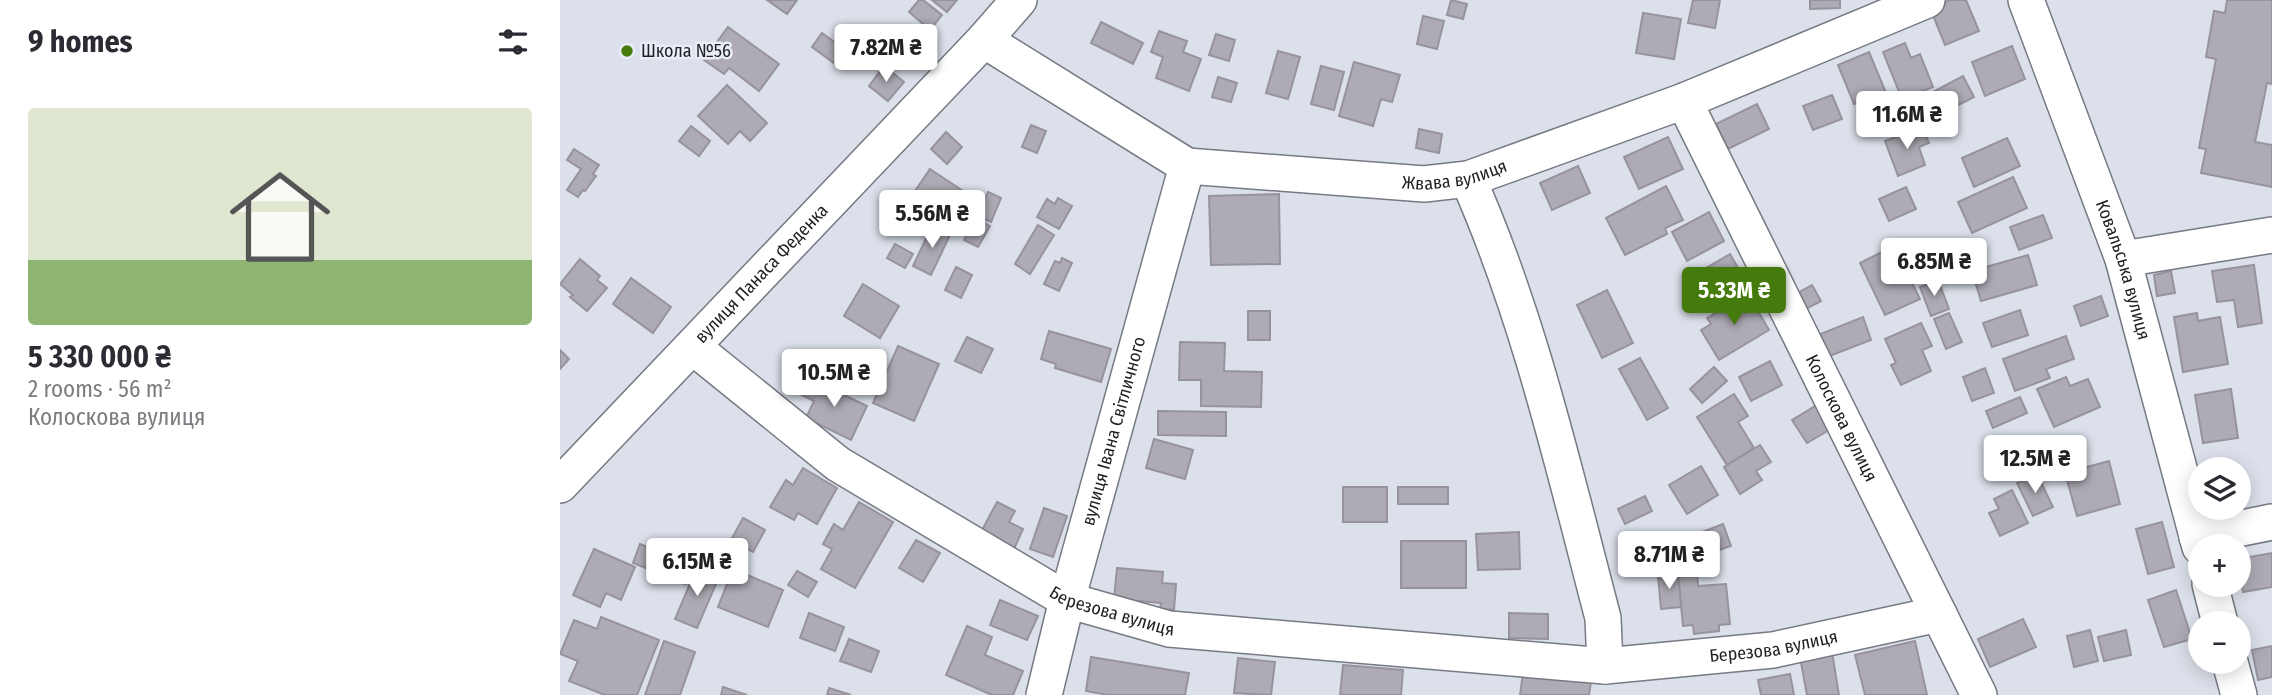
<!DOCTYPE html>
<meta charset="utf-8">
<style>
body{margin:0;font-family:"Fira Sans Condensed",sans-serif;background:#f7f7f7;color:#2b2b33;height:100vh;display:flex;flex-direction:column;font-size:26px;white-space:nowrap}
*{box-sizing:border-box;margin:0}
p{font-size:23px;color:#7c7c81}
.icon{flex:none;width:38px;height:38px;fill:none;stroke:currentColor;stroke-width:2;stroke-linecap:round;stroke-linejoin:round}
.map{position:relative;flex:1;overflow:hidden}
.drawer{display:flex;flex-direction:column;background:#fff;width:560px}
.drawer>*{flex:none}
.fabs{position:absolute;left:1628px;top:457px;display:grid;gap:14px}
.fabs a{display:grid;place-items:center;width:63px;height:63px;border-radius:50%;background:#fff;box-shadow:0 4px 18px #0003;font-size:35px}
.price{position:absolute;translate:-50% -60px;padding:0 16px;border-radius:7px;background:#fff;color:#222;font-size:23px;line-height:46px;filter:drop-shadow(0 2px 4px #0008)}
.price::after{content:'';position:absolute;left:50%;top:42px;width:21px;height:16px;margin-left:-10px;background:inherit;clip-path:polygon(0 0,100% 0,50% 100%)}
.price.active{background:#457a0c;color:#fff}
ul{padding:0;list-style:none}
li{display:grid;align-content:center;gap:14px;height:371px;padding:0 28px}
li span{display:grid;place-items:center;height:217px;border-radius:7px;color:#555}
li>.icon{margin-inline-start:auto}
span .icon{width:126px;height:126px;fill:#fffc;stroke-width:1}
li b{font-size:30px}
h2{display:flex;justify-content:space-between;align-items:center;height:84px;padding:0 28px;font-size:30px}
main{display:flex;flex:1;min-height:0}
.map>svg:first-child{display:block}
.building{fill:#afabb5;stroke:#97939d;stroke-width:2}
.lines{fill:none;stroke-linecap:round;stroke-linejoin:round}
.minor-casing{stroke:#757a83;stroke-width:38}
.minor{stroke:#fff;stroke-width:35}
.poi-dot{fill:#457a0c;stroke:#e8edf8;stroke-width:2.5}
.labels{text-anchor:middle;stroke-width:5;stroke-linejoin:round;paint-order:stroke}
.poi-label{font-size:18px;fill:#1f2125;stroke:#e8edf8;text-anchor:start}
.street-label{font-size:18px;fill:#1f2125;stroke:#e8edf8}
</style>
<main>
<section class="drawer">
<h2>9 homes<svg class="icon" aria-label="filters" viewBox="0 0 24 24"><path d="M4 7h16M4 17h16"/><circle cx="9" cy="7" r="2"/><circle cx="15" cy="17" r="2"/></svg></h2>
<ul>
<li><span style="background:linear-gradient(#dfe7d0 70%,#8fb573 0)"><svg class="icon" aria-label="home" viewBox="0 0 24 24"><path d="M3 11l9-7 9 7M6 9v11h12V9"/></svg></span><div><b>5 330 000 ₴</b><p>2 rooms · 56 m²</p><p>Колоскова вулиця</p></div></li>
</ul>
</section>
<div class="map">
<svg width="1712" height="695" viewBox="0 0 1712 695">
<rect width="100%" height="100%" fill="#dbe0ea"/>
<g class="building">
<polygon points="207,0 237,0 227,14"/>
<polygon points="359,0 363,0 382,15 370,30 349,12"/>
<polygon points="372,0 397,0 387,12"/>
<polygon points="891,0 907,4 903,19 887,15"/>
<polygon points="1133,0 1160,0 1155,28 1128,23"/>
<polygon points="1250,0 1280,0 1280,8 1250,9"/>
<polygon points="1390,0 1406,0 1419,31 1385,45 1370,8"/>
<polygon points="1667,0 1712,0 1712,84 1707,83 1695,142 1712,145 1712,187 1641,173 1646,149 1639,148 1656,59 1646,57 1654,11 1665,13"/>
<polygon points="1083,13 1121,19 1114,59 1076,53"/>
<polygon points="863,16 884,21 877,49 857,44"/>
<polygon points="541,22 583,43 573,64 531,43"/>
<polygon points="168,27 219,64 199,91 169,68 164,74 144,60"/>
<polygon points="599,31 627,41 623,52 641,59 629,91 596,78 603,57 591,52"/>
<polygon points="262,33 284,49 274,63 252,47"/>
<polygon points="656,34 675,40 669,61 649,55"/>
<polygon points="1345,43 1351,58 1360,54 1373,87 1342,99 1323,52"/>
<polygon points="1452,46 1465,79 1425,96 1412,62"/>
<polygon points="718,51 740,57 728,99 706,93"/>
<polygon points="1309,52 1336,117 1315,126 1305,100 1294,104 1278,65"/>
<polygon points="794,62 840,75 832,102 821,99 813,126 779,116"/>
<polygon points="324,66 344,82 328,101 309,86"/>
<polygon points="761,66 784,72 774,110 751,104"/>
<polygon points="1403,76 1414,97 1367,121 1356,101"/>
<polygon points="658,77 677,83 671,102 652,97"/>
<polygon points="167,85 207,123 190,141 180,131 168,144 138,116"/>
<polygon points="1272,95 1282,119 1253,130 1243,106"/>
<polygon points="1197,104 1209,129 1168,149 1156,124"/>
<polygon points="471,125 486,131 477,153 462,147"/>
<polygon points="131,126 150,141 139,156 119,141"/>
<polygon points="1362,127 1369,143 1359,147 1365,165 1338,176 1325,141"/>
<polygon points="859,129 882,134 879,153 856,148"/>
<polygon points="386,132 402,147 387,164 371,149"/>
<polygon points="1108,137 1123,169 1079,189 1064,157"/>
<polygon points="1447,138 1460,166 1414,187 1402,158"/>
<polygon points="14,149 39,165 33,174 36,176 25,191 23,190 18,197 7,190 21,169 7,160"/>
<polygon points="1018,166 1030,193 992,210 980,183"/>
<polygon points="370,169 403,191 380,225 347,203"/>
<polygon points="1453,177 1467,208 1412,233 1398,202"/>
<polygon points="1106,186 1123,220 1105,228 1107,234 1065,255 1046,218"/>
<polygon points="1346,187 1356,209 1329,221 1319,199"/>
<polygon points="428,192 441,198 431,222 417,216"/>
<polygon points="719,194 720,264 651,265 649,196"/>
<polygon points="498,198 512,206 499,229 477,217 487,199 495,204"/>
<polygon points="1149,212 1164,241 1127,261 1112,232"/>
<polygon points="1483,215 1492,238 1459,250 1450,227"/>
<polygon points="416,218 430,226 418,247 404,240"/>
<polygon points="478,225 494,235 470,274 455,264"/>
<polygon points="372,226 390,235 371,275 353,266"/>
<polygon points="335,244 353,254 345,268 327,258"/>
<polygon points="1334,246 1360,299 1325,315 1300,263"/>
<polygon points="1170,254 1185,280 1150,302 1134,275"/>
<polygon points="1468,255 1477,285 1421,301 1412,271"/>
<polygon points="502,258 512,263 499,291 484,284 495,261 500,263"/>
<polygon points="20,259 40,276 37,280 47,288 27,311 10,297 13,295 0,284"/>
<polygon points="1694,265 1702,323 1678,327 1674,300 1657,302 1652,271"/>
<polygon points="396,267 412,275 401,298 385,290"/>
<polygon points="1611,271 1615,293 1597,296 1594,275"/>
<polygon points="71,278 111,307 93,333 53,304"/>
<polygon points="1378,280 1389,309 1371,316 1360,287"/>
<polygon points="303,284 339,306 320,338 284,316"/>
<polygon points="1252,285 1261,301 1244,310 1236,294"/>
<polygon points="1047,290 1073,343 1042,358 1017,305"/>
<polygon points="1188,294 1209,330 1159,360 1141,330 1151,324 1147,318"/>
<polygon points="1541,296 1548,316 1521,326 1514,306"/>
<polygon points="1460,310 1468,335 1432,347 1423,323"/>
<rect x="688" y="311" width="22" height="29"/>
<polygon points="1389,313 1402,342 1386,349 1374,319"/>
<polygon points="1637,313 1638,321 1660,317 1668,364 1623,372 1614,317"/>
<polygon points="1303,317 1311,340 1267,357 1258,335"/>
<polygon points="1361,323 1372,346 1362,350 1371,371 1341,385 1331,365 1336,363 1325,339"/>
<polygon points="489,331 551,349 541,382 495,368 496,364 481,359"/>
<polygon points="1506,336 1514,359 1486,369 1490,378 1455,391 1443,359"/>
<polygon points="407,337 433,349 421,373 395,361"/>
<polygon points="620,342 665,343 664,371 702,372 701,407 641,406 641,380 619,380"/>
<polygon points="338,346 379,364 354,421 313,403"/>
<polygon points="0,350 9,359 0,369"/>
<polygon points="1080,358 1108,408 1087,420 1059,369"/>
<polygon points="1210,361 1222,385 1191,401 1179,377"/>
<polygon points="1154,367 1167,381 1142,403 1130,389"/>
<polygon points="1425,368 1434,393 1412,401 1403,377"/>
<polygon points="1506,377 1510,386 1528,379 1540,407 1494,427 1477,389"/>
<polygon points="249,378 307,406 291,440 246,418 254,401 242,395"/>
<polygon points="1671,389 1678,438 1643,443 1635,395"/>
<polygon points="1174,394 1188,416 1178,422 1194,448 1167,465 1137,417"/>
<polygon points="1460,397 1467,413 1433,428 1426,411"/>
<polygon points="1257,405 1271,429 1247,443 1232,420"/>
<polygon points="598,411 666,412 666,436 598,435"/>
<polygon points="594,439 633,450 625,479 586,468"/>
<polygon points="1200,445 1211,462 1196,471 1202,480 1180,494 1164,467"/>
<polygon points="1549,461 1560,504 1517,516 1505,473"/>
<polygon points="1141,466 1158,495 1127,514 1109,485"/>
<polygon points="243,468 277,488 257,524 238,513 234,520 210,507 226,480 233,485"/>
<polygon points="1477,474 1493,507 1473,516 1457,483"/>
<rect x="783" y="487" width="44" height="35"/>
<rect x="838" y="487" width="50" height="17"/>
<polygon points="1452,490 1468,523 1440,536 1429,513 1439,509 1434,499"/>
<polygon points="1085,496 1092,511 1065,524 1058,509"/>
<polygon points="299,502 333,522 295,588 261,569 272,549 263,544 274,524 283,530"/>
<polygon points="437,502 455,511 449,522 463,529 454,549 421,532"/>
<polygon points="484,508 507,516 493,557 470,549"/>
<polygon points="183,518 205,530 193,552 171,540"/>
<polygon points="1602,522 1614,567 1588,574 1576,529"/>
<polygon points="1163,524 1171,546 1142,556 1134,535"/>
<polygon points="959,532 960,569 918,570 916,534"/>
<polygon points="356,540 380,553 363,582 339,568"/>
<rect x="841" y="541" width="65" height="47"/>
<polygon points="80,544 133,565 125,584 73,563"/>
<polygon points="34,549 75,567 61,600 46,593 40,607 13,595"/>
<polygon points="1712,553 1712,587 1683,592 1678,559"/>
<polygon points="137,567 159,577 137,628 115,619"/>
<polygon points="557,568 603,572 602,583 616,584 614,610 600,609 601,603 554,599"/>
<polygon points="173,569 223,590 208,627 158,607"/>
<polygon points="237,571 257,582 248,597 228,585"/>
<polygon points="1137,572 1138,586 1166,584 1170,624 1159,625 1159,631 1134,634 1133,625 1123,626 1118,574"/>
<polygon points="1118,574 1121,607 1101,609 1098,575"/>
<polygon points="1616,590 1632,639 1604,647 1588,600"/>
<polygon points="440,600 478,616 467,640 430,625"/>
<polygon points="249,613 284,627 275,651 240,638"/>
<polygon points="949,613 988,614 988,639 949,638"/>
<polygon points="41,617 99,640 77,695 45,695 9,681 18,661 0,654 14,620 37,629"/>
<polygon points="1463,619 1476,647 1430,667 1418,639"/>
<polygon points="407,626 432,637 425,655 463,671 453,695 432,695 386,675"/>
<polygon points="1530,630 1538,661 1514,667 1507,636"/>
<polygon points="1566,630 1571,655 1544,661 1538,637"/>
<polygon points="289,639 319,651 311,672 280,661"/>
<polygon points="104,641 135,652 120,695 85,695"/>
<polygon points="1355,641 1367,695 1305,695 1295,655"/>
<polygon points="1712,646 1712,677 1698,680 1692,650"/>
<polygon points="1272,652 1279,695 1247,695 1240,657"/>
<polygon points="531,657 629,673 625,695 548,695 526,691"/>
<polygon points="678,658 715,662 711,695 674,693"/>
<polygon points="783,665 843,670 841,695 780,695"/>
<polygon points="963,673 1031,682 1029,695 960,695"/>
<polygon points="1230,674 1234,695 1201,695 1198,680"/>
<polygon points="163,687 187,695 161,695"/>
<polygon points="269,688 291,695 267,695"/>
</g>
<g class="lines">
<defs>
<g id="minor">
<path id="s1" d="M1466 0 1563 259 1640 547"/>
<path id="s2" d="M424 40 627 166 864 184 908 179 1124 101 1367 0"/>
<path id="s3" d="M1124 101 1419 695"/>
<path d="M908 179C970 319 1004 470 1043 618L1045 666"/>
<polyline points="1563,259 1712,235"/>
<path id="s4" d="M133 347 278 464 507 600 609 629 1045 666 1213 650 1379 614"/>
<path id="s5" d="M0 485 424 40 459 0"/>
<polyline points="1637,537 1712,522"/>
<polyline points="1650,584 1660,623"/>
<polyline points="1670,662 1679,695"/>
<path id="s6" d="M484 695 507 600 627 166"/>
</g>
</defs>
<use href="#minor" class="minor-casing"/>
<use href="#minor" class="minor"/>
</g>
<circle class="poi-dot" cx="67" cy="51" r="7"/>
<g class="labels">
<g class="poi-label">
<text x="81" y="57">Школа №56</text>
</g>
<g class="street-label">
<text dy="6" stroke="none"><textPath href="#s2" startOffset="508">Жвава вулиця</textPath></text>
<text dy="6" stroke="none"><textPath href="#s1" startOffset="287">Ковальська вулиця</textPath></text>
<text dy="6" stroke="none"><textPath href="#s5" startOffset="292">вулиця Панаса Феденка</textPath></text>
<text dy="6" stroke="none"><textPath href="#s3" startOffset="354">Колоскова вулиця</textPath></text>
<text dy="6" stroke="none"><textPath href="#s6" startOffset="273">вулиця Івана Світличного</textPath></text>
<text dy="6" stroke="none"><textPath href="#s4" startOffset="499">Березова вулиця</textPath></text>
<text dy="6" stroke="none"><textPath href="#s4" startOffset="1166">Березова вулиця</textPath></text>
</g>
</g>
</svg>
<div class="fabs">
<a><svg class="icon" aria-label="layers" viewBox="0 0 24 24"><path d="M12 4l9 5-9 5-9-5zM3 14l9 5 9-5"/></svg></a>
<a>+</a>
<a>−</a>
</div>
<b class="price" style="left:326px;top:84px">7.82M ₴</b>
<b class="price" style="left:1347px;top:151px">11.6M ₴</b>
<b class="price" style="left:372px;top:250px">5.56M ₴</b>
<b class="price" style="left:1374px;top:298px">6.85M ₴</b>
<b class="price active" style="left:1174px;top:327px">5.33M ₴</b>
<b class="price" style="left:274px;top:409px">10.5M ₴</b>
<b class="price" style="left:1475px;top:495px">12.5M ₴</b>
<b class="price" style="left:1109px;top:591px">8.71M ₴</b>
<b class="price" style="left:137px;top:598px">6.15M ₴</b>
</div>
</main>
